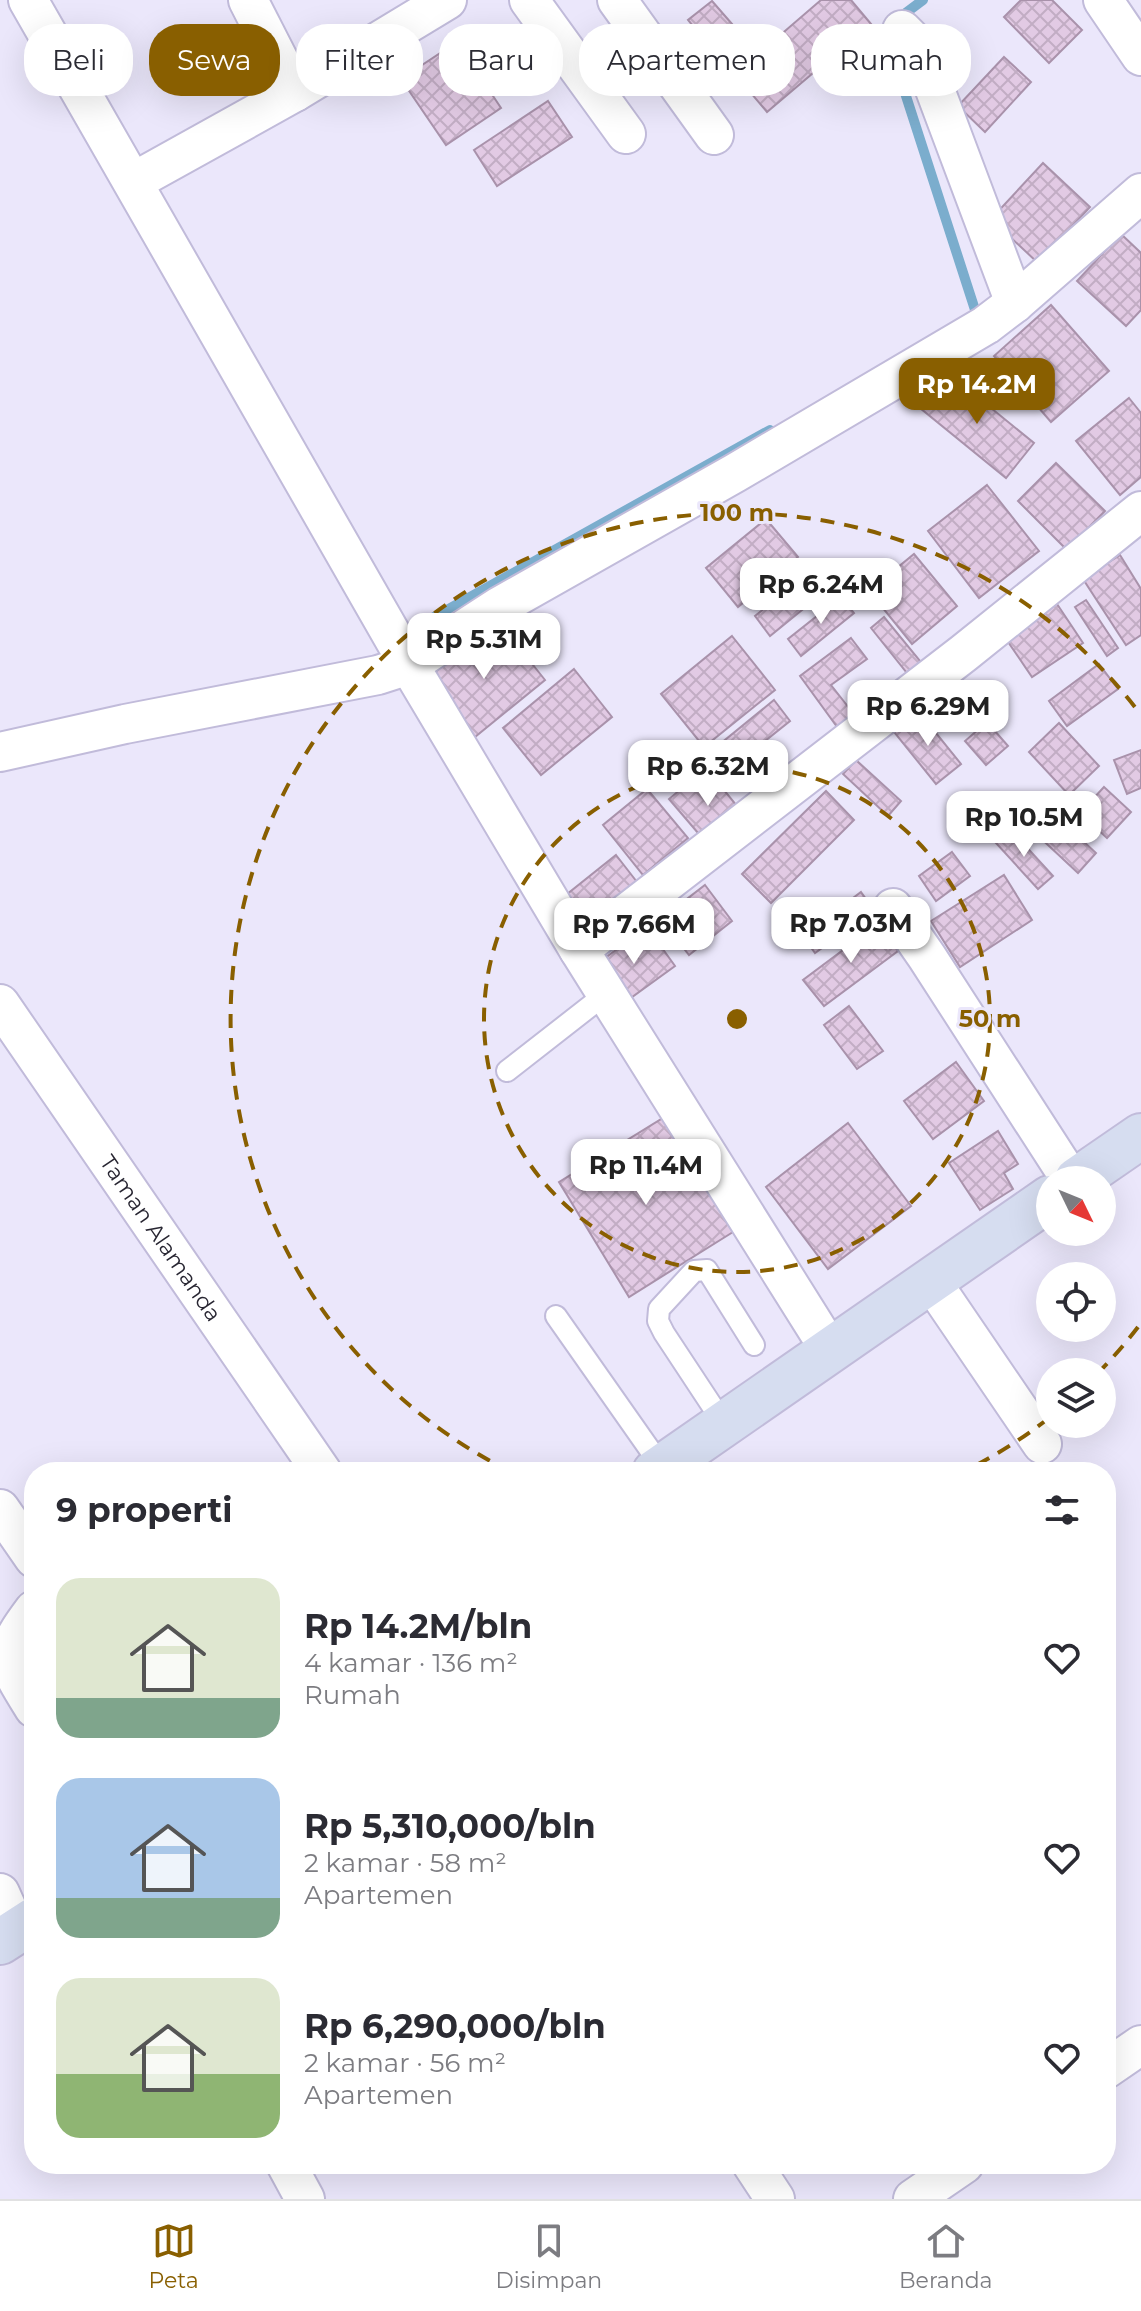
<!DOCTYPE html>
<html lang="id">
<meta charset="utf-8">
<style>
body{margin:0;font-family:Montserrat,sans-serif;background:#f7f7f7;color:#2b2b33;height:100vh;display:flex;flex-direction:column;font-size:30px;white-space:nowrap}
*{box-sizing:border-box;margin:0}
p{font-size:26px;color:#7c7c81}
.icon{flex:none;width:44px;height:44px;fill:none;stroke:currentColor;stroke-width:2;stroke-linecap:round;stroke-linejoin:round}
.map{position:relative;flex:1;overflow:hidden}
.panel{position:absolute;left:24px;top:1462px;width:1092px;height:712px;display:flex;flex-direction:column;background:#fff;border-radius:32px;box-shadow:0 8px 32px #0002}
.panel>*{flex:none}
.top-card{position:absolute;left:24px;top:24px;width:1094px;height:72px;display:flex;gap:16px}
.needle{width:52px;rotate:133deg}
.fabs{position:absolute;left:1036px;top:1166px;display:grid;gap:16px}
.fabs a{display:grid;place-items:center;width:80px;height:80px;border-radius:50%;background:#fff;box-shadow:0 8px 32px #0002;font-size:40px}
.price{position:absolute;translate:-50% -68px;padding:0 18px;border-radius:16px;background:#fff;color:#222;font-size:26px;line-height:52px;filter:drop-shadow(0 2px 4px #0008)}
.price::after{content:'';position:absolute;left:50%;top:48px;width:24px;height:18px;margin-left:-12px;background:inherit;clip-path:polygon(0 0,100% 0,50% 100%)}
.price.selected{background:#895f00;color:#fff}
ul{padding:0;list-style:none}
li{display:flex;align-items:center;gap:24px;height:200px;padding:0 32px}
li span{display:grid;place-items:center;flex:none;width:224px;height:160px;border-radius:24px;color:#555}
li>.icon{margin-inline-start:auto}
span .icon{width:96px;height:96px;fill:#fffc;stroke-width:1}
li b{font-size:34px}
h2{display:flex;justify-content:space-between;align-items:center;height:96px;padding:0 32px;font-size:34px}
.tag{padding:0 28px;border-radius:32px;background:#fff;box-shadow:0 8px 32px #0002;font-size:28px;line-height:72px}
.tag.selected{background:#895f00;color:#fff}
.tab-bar{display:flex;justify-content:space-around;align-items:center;height:112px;border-top:2px solid #e1e1e2;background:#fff;font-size:22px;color:#7c7c81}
.tab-bar a{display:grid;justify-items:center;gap:4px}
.tab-bar .selected{color:#895f00}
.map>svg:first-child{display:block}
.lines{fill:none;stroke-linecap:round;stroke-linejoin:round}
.stream{stroke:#7badcd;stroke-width:10}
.building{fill:url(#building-cross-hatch);stroke:#a992ab;stroke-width:2}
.lane-casing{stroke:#c1bbda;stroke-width:24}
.street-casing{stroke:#c1bbda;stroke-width:42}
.secondary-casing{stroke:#c1bbda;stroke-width:48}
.lane{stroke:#fff;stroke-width:20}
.street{stroke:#fff;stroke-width:38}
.secondary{stroke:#d6ddf0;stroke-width:44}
.ring{fill:none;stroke:#895f00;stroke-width:4;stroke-dasharray:14 10}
.labels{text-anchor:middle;stroke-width:6;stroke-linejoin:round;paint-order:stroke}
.street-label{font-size:22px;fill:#282632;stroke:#ebe7fb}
.centre{fill:#895f00;stroke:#ebe7fb;stroke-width:4}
.ring-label{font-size:24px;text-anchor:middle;font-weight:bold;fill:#895f00;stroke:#ebe7fb;stroke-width:6;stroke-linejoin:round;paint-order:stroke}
</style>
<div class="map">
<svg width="1141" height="2199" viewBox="0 0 1141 2199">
<defs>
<pattern id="building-cross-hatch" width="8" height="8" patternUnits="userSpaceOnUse" patternTransform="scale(2)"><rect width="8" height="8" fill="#e2cae4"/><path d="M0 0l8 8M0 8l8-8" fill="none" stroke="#c2adc4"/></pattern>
</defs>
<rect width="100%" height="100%" fill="#ebe7fb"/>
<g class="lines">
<g class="stream">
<polyline points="899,18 923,0"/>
<polyline points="886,34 977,316 973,318"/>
<polyline points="418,626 770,430"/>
</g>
</g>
<g class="building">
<polygon points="851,0 871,24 767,112 735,74 821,0"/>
<polygon points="1021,0 1052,0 1082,30 1049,63 1004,17"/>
<polygon points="712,1 752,47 727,68 688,20"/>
<polygon points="457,42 501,108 446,145 401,79"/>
<polygon points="1004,57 1031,82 985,132 958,106"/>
<polygon points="548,101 572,137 497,186 474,150"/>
<polygon points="1043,163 1090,207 1038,263 991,219"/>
<polygon points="1121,234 1141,253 1141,310 1126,326 1077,281"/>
<polygon points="1051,305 1109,371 1051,422 994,356"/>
<polygon points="948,373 1034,443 1006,478 920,408"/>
<polygon points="1129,398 1141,413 1141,477 1120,495 1076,441"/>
<polygon points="1056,463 1105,511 1067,550 1018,501"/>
<polygon points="987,485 1039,551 979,598 928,531"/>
<polygon points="766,519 798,557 738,607 706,568"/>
<polygon points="914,554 957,606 912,644 869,591"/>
<polygon points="1120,555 1141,589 1141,635 1126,645 1083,579"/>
<polygon points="824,560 840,579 770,636 755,616"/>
<polygon points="841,597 854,613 801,656 788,639"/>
<polygon points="1086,600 1118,648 1107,656 1075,607"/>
<polygon points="1055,601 1083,643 1032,677 1004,636"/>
<polygon points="884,617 925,667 911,678 871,628"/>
<polygon points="498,621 545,680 470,741 423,682"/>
<polygon points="732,636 775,690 704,747 661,694"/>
<polygon points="851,638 867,659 831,685 860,722 843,735 800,676"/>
<polygon points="1099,664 1118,689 1067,726 1049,701"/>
<polygon points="574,669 612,717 541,775 503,728"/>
<polygon points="774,700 790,721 725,773 709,753"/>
<polygon points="919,712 961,764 936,784 894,732"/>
<polygon points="987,722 1008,746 986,765 965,741"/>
<polygon points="1059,723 1099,766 1069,795 1029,752"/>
<polygon points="1141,750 1141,788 1127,794 1114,760"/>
<polygon points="856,760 901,801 888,816 843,774"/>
<polygon points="706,768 746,817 710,847 669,799"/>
<polygon points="1104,787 1131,812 1107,838 1080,813"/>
<polygon points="647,789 688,838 643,875 603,825"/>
<polygon points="826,791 854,820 771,903 742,874"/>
<polygon points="1053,813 1096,853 1078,873 1035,833"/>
<polygon points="1010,829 1053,876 1038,889 996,843"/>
<polygon points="952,852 970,876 936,901 919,876"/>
<polygon points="616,855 644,891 596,931 566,895"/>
<polygon points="1004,875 1032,920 960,967 931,921"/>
<polygon points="705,885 732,921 689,955 661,919"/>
<polygon points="861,892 874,910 815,953 803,936"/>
<polygon points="878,924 898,951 824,1006 803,980"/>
<polygon points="647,927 675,966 621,1005 593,967"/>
<polygon points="849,1006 883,1051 857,1069 824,1025"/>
<polygon points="956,1062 984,1101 933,1139 904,1101"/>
<polygon points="663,1118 733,1232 629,1297 559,1182"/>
<polygon points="848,1123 911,1206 828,1269 766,1187"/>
<polygon points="998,1131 1018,1164 1004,1173 1013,1189 980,1210 949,1163"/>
</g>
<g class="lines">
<defs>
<g id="lane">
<polyline points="507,1071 607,993"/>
<polyline points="556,1316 662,1467"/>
<polyline points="724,1424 664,1333 658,1321 659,1309 694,1271 707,1270 754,1345"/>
</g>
<g id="street">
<polyline points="28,0 409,665 579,950 830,1350"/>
<polyline points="248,0 295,92"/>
<polyline points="529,0 626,134"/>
<polyline points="617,0 714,135"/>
<polyline points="1103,0 1141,56"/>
<polyline points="902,30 919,47 1015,303"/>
<polyline points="133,182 295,92 447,0"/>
<polyline points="0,752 125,724 378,675 409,665 500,606 735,473 986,325 1015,303 1141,193"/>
<polyline points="893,908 927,957 1071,1180"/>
<polyline points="579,950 964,653 1141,511"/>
<path id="s1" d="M0 1004 322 1472"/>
<polyline points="931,1281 1042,1444"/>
<polyline points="0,1509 34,1558"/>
<path d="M34 1610C0 1655 4 1660 34 1708"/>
<polyline points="0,1893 17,1931"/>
<polyline points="1106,2069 1141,2045"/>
<polyline points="286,2164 305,2199"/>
<polyline points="752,2164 775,2199"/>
<polyline points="913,2199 964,2164"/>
</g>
<g id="secondary">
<polyline points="1077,1180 1141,1136"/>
<polyline points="655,1472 1050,1198"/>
<polyline points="0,1942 34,1920"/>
</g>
</defs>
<use href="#lane" class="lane-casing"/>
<use href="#street" class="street-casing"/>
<use href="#secondary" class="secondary-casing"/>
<use href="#lane" class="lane"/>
<use href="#street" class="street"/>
<use href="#secondary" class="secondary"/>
</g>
<g class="ring">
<circle cx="737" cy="1019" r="253"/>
<path d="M1138 1327A506 506 0 0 1 1101 1370M1049 1418A506 506 0 0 1 963 1472M511 1472A506 506 0 1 1 1138 711"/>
</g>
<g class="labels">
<g class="street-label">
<text dy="8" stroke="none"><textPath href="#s1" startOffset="284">Taman Alamanda</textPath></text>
</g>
</g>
<circle cx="737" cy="1019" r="12" class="centre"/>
<g class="ring-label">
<text x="737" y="521">100 m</text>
<text x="990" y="1027">50 m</text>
</g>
</svg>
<div class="fabs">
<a><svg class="needle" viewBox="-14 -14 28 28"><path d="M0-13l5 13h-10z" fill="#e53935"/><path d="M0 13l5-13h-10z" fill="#7c7c81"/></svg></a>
<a><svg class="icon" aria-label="locate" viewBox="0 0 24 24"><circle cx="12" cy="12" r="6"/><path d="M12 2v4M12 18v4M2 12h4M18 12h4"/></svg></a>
<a><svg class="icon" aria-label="layers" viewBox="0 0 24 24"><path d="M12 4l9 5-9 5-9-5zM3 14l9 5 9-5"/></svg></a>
</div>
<b class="price selected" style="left:977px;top:426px">Rp 14.2M</b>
<b class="price" style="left:821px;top:626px">Rp 6.24M</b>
<b class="price" style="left:484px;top:681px">Rp 5.31M</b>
<b class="price" style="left:928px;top:748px">Rp 6.29M</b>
<b class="price" style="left:708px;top:808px">Rp 6.32M</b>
<b class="price" style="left:1024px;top:859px">Rp 10.5M</b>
<b class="price" style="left:851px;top:965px">Rp 7.03M</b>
<b class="price" style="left:634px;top:966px">Rp 7.66M</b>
<b class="price" style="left:646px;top:1207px">Rp 11.4M</b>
<div class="top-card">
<a class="tag">Beli</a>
<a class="tag selected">Sewa</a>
<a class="tag">Filter</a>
<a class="tag">Baru</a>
<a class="tag">Apartemen</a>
<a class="tag">Rumah</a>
</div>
<section class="panel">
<h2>9 properti<svg class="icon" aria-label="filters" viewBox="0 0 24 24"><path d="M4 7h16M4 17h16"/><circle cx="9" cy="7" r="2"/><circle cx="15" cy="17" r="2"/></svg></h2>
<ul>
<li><span style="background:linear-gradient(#dfe7d0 75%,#7fa58c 0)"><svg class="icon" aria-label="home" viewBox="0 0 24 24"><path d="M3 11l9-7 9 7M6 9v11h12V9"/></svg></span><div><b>Rp 14.2M/bln</b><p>4 kamar · 136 m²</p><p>Rumah</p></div><svg class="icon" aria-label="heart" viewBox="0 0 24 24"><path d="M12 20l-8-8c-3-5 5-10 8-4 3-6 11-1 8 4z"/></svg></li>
<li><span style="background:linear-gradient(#a9c7e8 75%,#7fa58c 0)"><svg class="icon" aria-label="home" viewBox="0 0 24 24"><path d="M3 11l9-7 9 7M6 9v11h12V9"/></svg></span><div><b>Rp 5,310,000/bln</b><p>2 kamar · 58 m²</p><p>Apartemen</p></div><svg class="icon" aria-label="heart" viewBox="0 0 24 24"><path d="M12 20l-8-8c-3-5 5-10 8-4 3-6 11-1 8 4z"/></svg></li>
<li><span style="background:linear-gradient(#dfe7d0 60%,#8fb573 0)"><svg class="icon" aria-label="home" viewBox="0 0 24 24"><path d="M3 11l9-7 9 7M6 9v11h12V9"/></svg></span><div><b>Rp 6,290,000/bln</b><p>2 kamar · 56 m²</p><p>Apartemen</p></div><svg class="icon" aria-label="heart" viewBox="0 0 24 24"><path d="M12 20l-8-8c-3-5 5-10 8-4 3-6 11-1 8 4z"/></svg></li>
</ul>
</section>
</div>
<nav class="tab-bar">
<a class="selected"><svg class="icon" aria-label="map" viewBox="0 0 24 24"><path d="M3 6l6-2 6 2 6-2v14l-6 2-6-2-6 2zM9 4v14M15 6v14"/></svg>Peta</a>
<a><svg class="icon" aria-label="saved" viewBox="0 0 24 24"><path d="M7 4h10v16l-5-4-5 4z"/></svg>Disimpan</a>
<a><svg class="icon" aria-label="home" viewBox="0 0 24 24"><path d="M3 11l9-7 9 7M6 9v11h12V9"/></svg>Beranda</a>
</nav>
